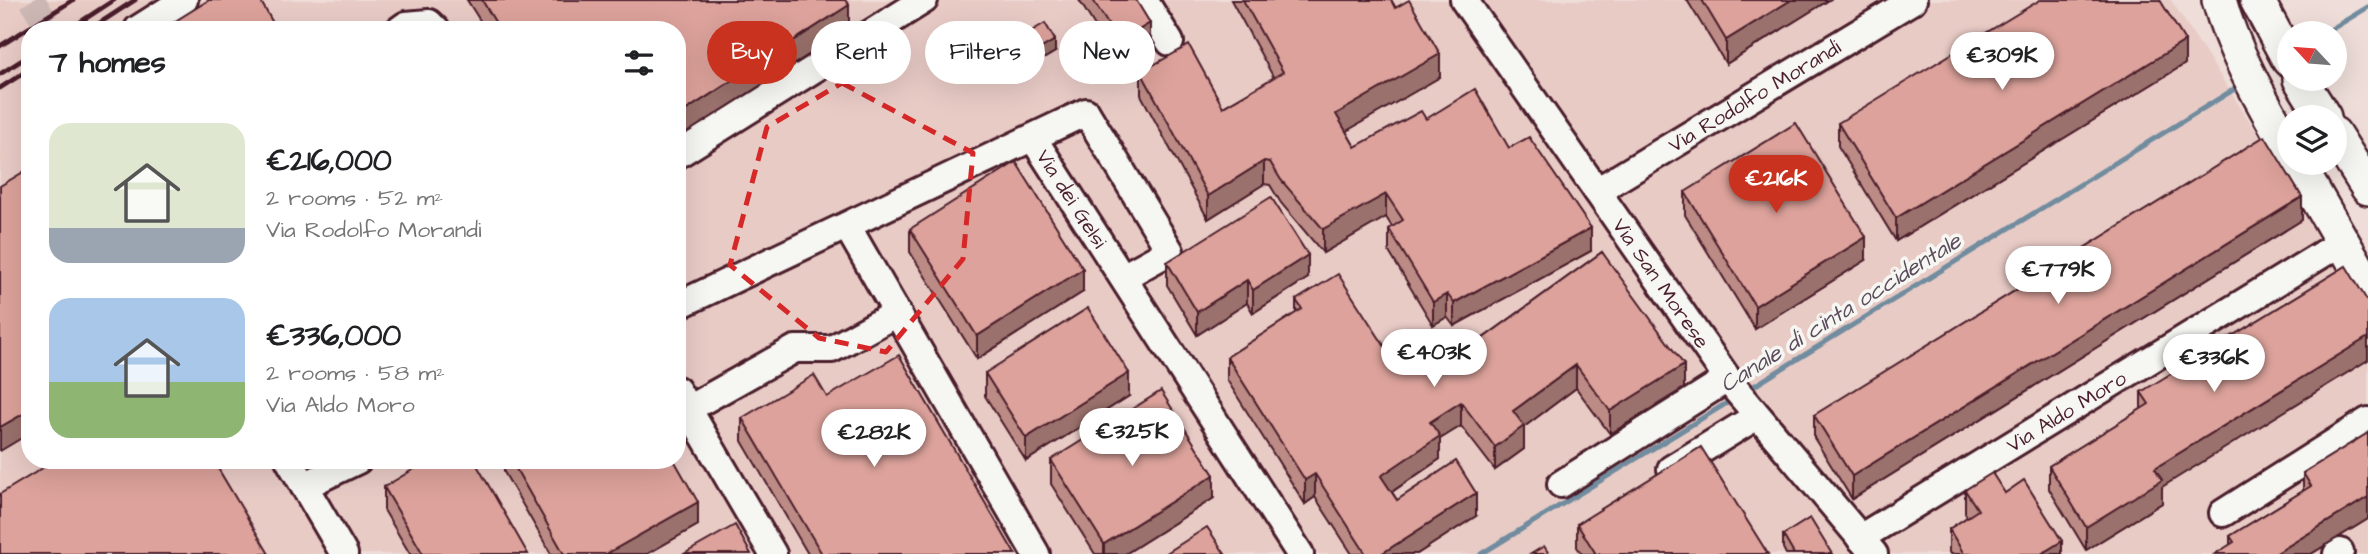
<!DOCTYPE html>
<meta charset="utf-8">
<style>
body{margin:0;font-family:"Architects Daughter",sans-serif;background:#f6f6f6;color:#202124;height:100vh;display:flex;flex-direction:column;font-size:26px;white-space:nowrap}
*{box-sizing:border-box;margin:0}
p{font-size:23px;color:#757577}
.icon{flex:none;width:38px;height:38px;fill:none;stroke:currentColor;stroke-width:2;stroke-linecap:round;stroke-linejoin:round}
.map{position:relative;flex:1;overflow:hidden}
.side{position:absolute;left:21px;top:21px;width:665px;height:448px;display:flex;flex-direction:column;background:#fff;border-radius:28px;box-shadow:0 7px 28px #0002}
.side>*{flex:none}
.top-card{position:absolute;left:707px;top:21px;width:665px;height:63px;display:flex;gap:14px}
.needle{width:46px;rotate:296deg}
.tools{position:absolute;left:2277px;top:21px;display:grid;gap:14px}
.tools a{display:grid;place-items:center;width:70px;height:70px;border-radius:50%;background:#fff;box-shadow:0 7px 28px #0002;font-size:35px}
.price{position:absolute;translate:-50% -60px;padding:0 16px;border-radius:24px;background:#fff;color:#222;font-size:23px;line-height:46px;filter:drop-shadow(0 2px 4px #0008)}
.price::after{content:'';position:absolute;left:50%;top:42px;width:21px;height:16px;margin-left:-10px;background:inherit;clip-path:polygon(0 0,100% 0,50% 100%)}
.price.current{background:#c8321e;color:#fff}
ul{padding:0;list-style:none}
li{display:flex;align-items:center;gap:21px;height:175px;padding:0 28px}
li span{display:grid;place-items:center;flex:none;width:196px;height:140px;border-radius:21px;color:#555}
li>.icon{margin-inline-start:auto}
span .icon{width:84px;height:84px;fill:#fffc;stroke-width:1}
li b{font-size:30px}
h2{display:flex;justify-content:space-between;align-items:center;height:84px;padding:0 28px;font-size:30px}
.chip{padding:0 24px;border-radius:32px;background:#fff;box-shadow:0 7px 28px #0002;font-size:24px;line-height:63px}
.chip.current{background:#c8321e;color:#fff}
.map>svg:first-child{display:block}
.built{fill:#e9cbc6;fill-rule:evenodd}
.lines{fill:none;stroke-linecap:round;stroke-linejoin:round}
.stream{stroke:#708c9e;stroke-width:5}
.minor-tunnel{stroke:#cdb7b5;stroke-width:26;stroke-dasharray:26 13;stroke-linecap:butt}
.minor-casing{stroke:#4a1f2b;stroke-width:32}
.major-casing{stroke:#4a1f2b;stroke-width:38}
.minor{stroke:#f6f6f2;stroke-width:26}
.major{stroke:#f6f6f2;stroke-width:33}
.rail{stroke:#4a1f2b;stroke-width:5}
.wall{fill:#bd8b85;stroke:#4a1f2b;stroke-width:2}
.shaded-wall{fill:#9a716c;stroke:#4a1f2b;stroke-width:2}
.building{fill:#dca29b;stroke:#4a1f2b;stroke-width:2}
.marked{fill:none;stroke:#d62828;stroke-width:5;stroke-dasharray:14 9;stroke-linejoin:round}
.labels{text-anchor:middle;stroke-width:7;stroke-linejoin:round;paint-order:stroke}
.street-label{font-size:21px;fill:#4a1f2b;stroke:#f6f6f2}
.water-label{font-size:23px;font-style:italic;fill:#5a4c5b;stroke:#f6f6f2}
</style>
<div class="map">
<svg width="2368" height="554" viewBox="0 0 2368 554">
<rect width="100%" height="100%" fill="#eeddd8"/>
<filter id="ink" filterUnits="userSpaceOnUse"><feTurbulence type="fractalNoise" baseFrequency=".0143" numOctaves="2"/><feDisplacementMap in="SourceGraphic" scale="14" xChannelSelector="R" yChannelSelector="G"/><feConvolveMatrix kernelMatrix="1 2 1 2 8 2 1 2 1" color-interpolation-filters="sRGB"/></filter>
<g filter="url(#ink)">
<path class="built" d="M0 0H2171L2368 304V554H0ZM30 30H677V460H30Z"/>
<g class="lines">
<g class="stream">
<polyline points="2325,33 2368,7"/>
<polyline points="1746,391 2241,85"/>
<polyline points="1481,554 1735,398"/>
</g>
<polyline class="minor-tunnel" points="32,0 50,30"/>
<defs>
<g id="minor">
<polyline points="1144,0 1170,42"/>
<path id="s1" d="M1464 0 1732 385 1874 554"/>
<polyline points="138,29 184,0"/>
<polyline points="399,30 406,25 429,23 436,30"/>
<path id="s2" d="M1033 138 1300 554"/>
<polyline points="677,155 924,0"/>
<path id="s3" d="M1597 191 1913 0"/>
<polyline points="847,226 1036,554"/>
<polyline points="677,306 1086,112 1170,251 1123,277"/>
<polyline points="677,390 773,554"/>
<polyline points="688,409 795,349 832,349 897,313"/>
<polyline points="289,460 344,554"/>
<polyline points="1671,469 1757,416"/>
<polyline points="1561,484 1727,379"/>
<polyline points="304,486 358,460"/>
<polyline points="2223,513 2368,421"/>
<path id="s4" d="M1860 538 2342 242"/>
<polyline points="2337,554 2340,552"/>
</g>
<g id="major">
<path d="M2219 0C2234 54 2262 101 2289 149"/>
<polyline points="2257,0 2289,60"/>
<polyline points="2300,79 2324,117"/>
<polyline points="2334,134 2368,188"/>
<polyline points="2297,163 2368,286"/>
</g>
</defs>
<use href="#minor" class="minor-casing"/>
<use href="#major" class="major-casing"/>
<use href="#minor" class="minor"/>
<use href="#major" class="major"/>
<g class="rail">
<polyline points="68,30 114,0"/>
<polyline points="89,30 135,0"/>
<polyline points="0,46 73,0"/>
<polyline points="0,74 30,55"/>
<polyline points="0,88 30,69"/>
</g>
</g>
<g class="wall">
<polygon points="467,0 845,0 849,29 486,30"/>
<polygon points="1079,0 1136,0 1150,46 1119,65"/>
<polygon points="1231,0 1391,0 1440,77 1346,131 1355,147 1426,119 1509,148 1591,251 1454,326 1447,317 1433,325 1389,252 1389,229 1392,227 1386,217 1323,253 1281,203 1270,185 1264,184 1208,219 1141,95 1141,72 1223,107 1274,78"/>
<polygon points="1687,0 1829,0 1726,64"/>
<polygon points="1018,39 1055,52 1028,68 1018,51"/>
<polygon points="2185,64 1896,241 1838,146 1838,123"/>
<polygon points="1685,192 1866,260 1755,329 1685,215"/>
<polygon points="2302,220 1852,499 1814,438 1814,415"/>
<polygon points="910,229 1083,292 977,359 910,252"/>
<polygon points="1602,252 1684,388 1610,434 1576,388 1524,427 1524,449 1495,470 1461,426 1440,439 1440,459 1392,492 1397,500 1476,516 1417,554 1352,554 1315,497 1305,504 1227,380 1227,357 1296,313 1296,300 1402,373 1468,349"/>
<polygon points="1167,262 1308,278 1253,313 1247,303 1197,335 1167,285"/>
<polygon points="2368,302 2162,487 2162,503 2086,550 2049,489 2049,466 2141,409 2141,392"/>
<polygon points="985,373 1129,396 1026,461 985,396"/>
<polygon points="827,397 1015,554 808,554 742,441 742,418"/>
<polygon points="2368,433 2368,519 2311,554 2230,545 2230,536 2303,491 2303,473"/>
<polygon points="504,460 674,460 698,525 647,554 551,554 504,472"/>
<polygon points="1051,460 1214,498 1125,554 1095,554 1051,484"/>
<polygon points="384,487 528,554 410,554 384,510"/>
<polygon points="1965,490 2005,493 2062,554 1950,554 1949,552 1949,529 1967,517 1965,513"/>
<polygon points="1577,524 1768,554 1582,554 1577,547"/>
<polygon points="1783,535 1832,554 1786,554 1783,548"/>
</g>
<g class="shaded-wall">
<polygon points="1791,0 1829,0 1726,64 1726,40"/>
<polygon points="849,5 849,29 677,139 677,116"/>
<polygon points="1150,23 1150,46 1119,65 1119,42"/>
<polygon points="1055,40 1055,52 1028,68 1028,56"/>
<polygon points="2185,41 2185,64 1896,241 1896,218"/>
<polygon points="1440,54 1440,77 1336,137 1336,114"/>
<polygon points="1264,161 1264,184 1208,219 1208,196"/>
<polygon points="1386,194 1386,217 1323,253 1323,229"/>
<polygon points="2302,197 2302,220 1852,499 1852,476"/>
<polygon points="1591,228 1591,251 1454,326 1454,303"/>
<polygon points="1866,237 1866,260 1755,329 1755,306"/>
<polygon points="1308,255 1308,278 1253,313 1253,290"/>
<polygon points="1083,269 1083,292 977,359 977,336"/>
<polygon points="1247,280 1247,303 1197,335 1197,312"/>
<polygon points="1447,294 1447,317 1433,325 1433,302"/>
<polygon points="2368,337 2368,360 2162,487 2162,503 2086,550 2086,527 2155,468"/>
<polygon points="1576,365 1576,388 1524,427 1524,449 1495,470 1495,447 1513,411"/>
<polygon points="1684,365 1684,388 1610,434 1610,411"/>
<polygon points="1129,373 1129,396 1026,461 1026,438"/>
<polygon points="1461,402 1461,426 1440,439 1440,459 1381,499 1381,476 1430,422"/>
<polygon points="30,410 30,433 0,451 0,427"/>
<polygon points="1315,474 1315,497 1305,504 1305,480"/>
<polygon points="1214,475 1214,498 1125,554 1104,554 1104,544"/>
<polygon points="1476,493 1476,516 1417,554 1381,554"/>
<polygon points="2368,497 2368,519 2311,554 2275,554"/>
<polygon points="698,502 698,525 647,554 606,554"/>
<polygon points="2062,541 2062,554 2041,554"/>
</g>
<g class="building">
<polygon points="209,0 260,0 277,30 161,30"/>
<polygon points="482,0 845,0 849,5 677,116 677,30 500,30"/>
<polygon points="1093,0 1136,0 1150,23 1119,42"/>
<polygon points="1243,0 1391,0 1395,8 1409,0 1440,54 1336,114 1355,147 1421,111 1426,119 1475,89 1509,148 1529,137 1591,228 1454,303 1447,294 1433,302 1389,229 1403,220 1386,194 1323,229 1281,180 1270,162 1264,161 1208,196 1141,72 1189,45 1223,107 1283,72"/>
<polygon points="1702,0 1791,0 1726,40"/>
<polygon points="2040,0 2160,0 2185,41 1896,218 1838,123"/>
<polygon points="1045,23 1055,40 1028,56 1018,39"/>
<polygon points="1796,123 1866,237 1755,306 1685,192"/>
<polygon points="2265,136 2302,197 1852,476 1814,415"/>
<polygon points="1016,162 1083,269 977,336 910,229"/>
<polygon points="30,168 30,410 0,427 0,186"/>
<polygon points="1271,197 1308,255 1253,290 1247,280 1197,312 1167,262"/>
<polygon points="1602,252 1684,365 1610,411 1576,365 1513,411 1524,426 1495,447 1461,402 1430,422 1440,436 1381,476 1397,500 1456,461 1476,493 1381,554 1366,554 1315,474 1305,480 1227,357 1302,309 1296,300 1338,274 1402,373 1457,334 1468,349"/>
<polygon points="2346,266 2368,302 2368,337 2155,468 2162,480 2086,527 2049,466 2149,404 2141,392"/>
<polygon points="1088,308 1129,373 1026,438 985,373"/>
<polygon points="899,355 1015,554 822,554 742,418 814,375 827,397"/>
<polygon points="1161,391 1214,475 1104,544 1051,460"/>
<polygon points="2368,433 2368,497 2275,554 2215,554 2234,542 2230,536 2311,486 2303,473"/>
<polygon points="1701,447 1768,554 1596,554 1577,524"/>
<polygon points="56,460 213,460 269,554 0,554 0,494"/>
<polygon points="429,460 474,460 528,554 423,554 384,487"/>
<polygon points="511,460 674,460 698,502 606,554 564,554"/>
<polygon points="1992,473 2005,493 2024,480 2062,541 2041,554 1964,554 1949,529 1978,510 1965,490"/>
<polygon points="1810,518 1832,554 1794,554 1783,535"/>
<polygon points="735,525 751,554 684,554"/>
<polygon points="1207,527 1225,554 1165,554"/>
<polygon points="1544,546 1549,554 1531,554"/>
</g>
</g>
<path class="marked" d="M842 83 973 153 963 259 886 352 819 338 730 265 767 127Z"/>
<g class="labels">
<g class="street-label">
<text dy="7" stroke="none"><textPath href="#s3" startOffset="184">Via Rodolfo Morandi</textPath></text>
<text dy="7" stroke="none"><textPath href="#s2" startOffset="72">Via dei Gelsi</textPath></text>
<text dy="7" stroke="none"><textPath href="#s1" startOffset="345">Via San Morese</textPath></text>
<text dy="7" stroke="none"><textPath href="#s4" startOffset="242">Via Aldo Moro</textPath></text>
</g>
<g class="water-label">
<text transform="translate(1840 312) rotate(-32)" y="8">Canale di cinta occidentale</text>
</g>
</g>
</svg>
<div class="tools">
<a><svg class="needle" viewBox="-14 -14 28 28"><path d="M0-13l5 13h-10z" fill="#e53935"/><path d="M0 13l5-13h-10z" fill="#757577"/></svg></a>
<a><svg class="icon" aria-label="layers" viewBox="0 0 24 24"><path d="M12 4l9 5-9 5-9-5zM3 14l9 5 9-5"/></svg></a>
</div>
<b class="price" style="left:2002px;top:92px">€309K</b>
<b class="price current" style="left:1776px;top:215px">€216K</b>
<b class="price" style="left:2058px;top:306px">€779K</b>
<b class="price" style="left:1434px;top:389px">€403K</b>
<b class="price" style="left:2214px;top:394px">€336K</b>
<b class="price" style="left:1132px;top:468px">€325K</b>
<b class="price" style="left:874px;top:469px">€282K</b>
<div class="top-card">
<a class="chip current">Buy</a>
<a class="chip">Rent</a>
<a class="chip">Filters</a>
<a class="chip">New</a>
</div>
<section class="side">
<h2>7 homes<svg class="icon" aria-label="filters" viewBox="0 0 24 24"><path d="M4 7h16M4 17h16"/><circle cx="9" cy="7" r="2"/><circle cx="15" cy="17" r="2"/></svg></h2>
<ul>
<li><span style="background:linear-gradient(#dfe7d0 75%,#9aa5b1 0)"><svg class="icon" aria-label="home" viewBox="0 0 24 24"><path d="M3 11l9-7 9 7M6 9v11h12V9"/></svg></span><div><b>€216,000</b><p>2 rooms · 52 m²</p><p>Via Rodolfo Morandi</p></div></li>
<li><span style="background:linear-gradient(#a9c7e8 60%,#8fb573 0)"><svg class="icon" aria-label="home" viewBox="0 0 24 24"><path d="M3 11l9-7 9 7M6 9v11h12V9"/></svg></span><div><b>€336,000</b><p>2 rooms · 58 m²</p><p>Via Aldo Moro</p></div></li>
</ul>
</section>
</div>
